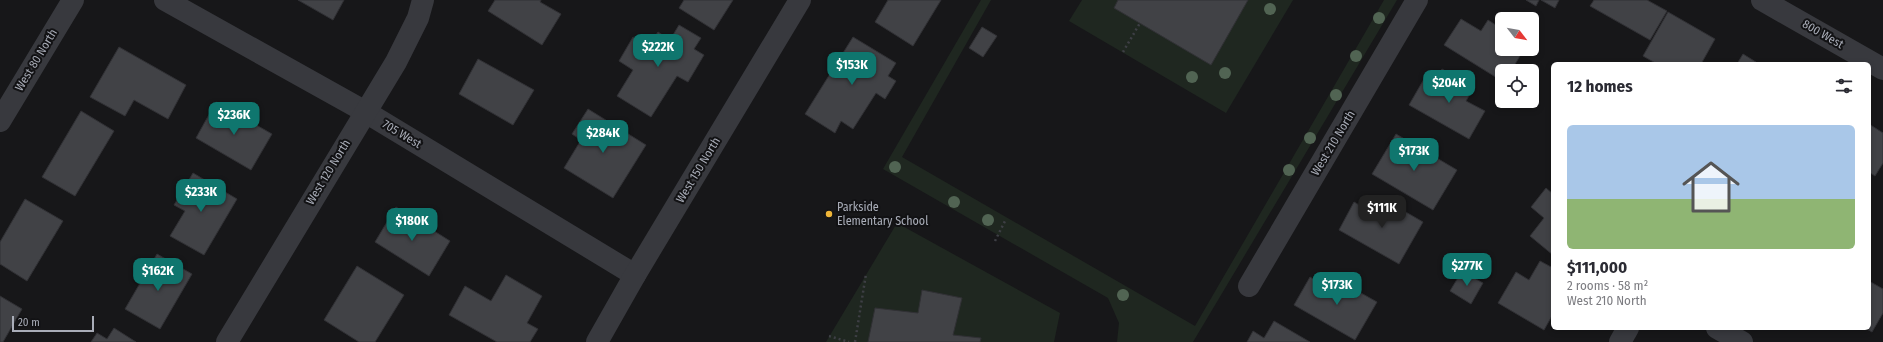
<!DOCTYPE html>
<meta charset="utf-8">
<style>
body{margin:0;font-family:"Fira Sans Condensed",sans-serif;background:#f7f7f7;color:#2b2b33;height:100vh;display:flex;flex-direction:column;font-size:15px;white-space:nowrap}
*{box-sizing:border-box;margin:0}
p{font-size:13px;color:#7c7c81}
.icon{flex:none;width:22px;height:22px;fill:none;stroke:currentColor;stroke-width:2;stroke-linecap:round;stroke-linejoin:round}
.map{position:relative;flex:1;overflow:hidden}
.sheet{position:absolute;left:1551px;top:62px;width:320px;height:268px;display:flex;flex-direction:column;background:#fff;border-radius:6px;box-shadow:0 2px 6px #0003}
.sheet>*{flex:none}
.needle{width:26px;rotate:121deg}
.tools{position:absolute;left:1495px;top:12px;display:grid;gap:8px}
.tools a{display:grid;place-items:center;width:44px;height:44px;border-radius:6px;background:#fff;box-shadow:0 2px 6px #0003;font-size:20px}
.scale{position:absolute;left:12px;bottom:10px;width:82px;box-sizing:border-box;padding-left:4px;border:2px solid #a9adb8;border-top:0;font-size:11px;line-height:14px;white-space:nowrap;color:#a9adb8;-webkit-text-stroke:3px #121214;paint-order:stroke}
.price{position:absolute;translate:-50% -34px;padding:0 9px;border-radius:8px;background:#0f766e;color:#fff;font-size:13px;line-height:26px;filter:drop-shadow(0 1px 2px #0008)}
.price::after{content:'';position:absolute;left:50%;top:24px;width:12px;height:9px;margin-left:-6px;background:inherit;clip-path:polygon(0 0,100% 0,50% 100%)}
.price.active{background:#222;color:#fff}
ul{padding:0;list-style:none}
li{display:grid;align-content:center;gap:8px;height:212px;padding:0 16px}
li span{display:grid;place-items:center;height:124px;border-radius:6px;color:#555}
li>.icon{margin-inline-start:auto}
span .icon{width:72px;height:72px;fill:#fffc;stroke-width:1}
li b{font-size:17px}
h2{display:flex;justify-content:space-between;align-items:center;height:48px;padding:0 16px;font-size:17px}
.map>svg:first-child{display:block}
.green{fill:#1f2720}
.building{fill:#414246;stroke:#313135}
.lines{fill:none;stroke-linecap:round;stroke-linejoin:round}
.path{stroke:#3e3f45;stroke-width:2.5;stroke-dasharray:2 3;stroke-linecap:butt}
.minor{stroke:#38393e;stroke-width:22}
.tertiary{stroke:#38393e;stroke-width:22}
.tree{fill:#516453}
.poi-dot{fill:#efb538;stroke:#121214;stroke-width:1.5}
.labels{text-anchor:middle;stroke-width:4;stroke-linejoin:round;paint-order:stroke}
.street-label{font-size:12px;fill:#a9adb8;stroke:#121214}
.poi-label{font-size:12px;fill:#a9adb8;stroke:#121214;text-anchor:start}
</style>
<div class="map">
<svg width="1883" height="342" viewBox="0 0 1883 342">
<rect width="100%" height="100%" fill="#171719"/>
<g class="green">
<polygon points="981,0 991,0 902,157 1195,326 1384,0 1397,0 1193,342 1117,342 1119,323 1108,298 883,169"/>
<polygon points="1082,0 1293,0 1226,113 1069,21"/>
<polygon points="897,223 1060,313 1054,342 980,342 981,338 953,335 962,298 922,290 918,313 875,308 868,342 826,342"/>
</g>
<g class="building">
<polygon points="298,0 344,0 333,20"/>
<polygon points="495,0 541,0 540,2 561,14 542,45 488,11"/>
<polygon points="684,0 733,0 714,30 679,8"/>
<polygon points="888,0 941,0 913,46 875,22"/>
<polygon points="1118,0 1248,0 1211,65 1114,8"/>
<polygon points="1526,0 1539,0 1536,6"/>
<polygon points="1541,0 1559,0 1555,8"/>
<polygon points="1594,0 1647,0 1667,11 1650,40 1590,6"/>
<polygon points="1668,12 1715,39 1701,64 1657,64 1643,56"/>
<polygon points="1461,19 1481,31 1488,20 1502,29 1502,49 1524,49 1511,71 1502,71 1502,81 1444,45"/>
<polygon points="679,25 701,38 694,49 704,55 688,82 677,76 651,117 617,96 633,70 619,61 633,37 648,47 658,32 670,40"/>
<polygon points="982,27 997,36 983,57 969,48"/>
<polygon points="853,37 896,63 888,76 896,81 885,99 876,93 853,129 841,121 835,133 805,114"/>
<polygon points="119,47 186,85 168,119 134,100 125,116 90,97"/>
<polygon points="1743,54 1759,64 1737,64"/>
<polygon points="478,59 534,90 513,125 459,94"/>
<polygon points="1442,69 1474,87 1466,101 1485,111 1469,139 1409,105 1424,79 1434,85"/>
<polygon points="216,102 272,134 251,170 196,138"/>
<polygon points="588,109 646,145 613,198 564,168 581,140 572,134"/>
<polygon points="81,111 114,131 75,196 42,177"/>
<polygon points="1869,124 1883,133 1883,163 1875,176 1869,172"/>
<polygon points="1396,134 1457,170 1433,210 1372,174"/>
<polygon points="193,173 237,199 204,255 170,236 185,211 174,205"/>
<polygon points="1546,188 1553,194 1553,255 1530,236 1544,218 1531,207"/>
<polygon points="25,199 63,221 27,281 0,264 0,242"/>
<polygon points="1385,200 1423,222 1399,264 1339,230 1354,202 1377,215"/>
<polygon points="396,207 450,241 429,276 375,242"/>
<polygon points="157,254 192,274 160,329 125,309"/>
<polygon points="1540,261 1553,268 1553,314 1544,330 1498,303 1516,272 1529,280"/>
<polygon points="357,266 404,295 375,342 359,342 324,320"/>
<polygon points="1462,271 1483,283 1471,304 1450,291"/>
<polygon points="506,275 542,296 527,323 538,329 530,342 497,342 449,315 465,286 491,301"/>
<polygon points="1310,277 1330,289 1336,279 1377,302 1355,340 1294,305"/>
<polygon points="1869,281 1883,289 1883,313 1872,332 1865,328 1869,328"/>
<polygon points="922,290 962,298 953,335 981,338 980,342 868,342 875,308 918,313"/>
<polygon points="0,296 22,309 3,342 0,342"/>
<polygon points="1274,321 1310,342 1247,342 1253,331 1264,338"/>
<polygon points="114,328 136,342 91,342 97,333 107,339"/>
</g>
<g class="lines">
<g class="path">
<polyline points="1123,52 1140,23"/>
<polyline points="995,241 1006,219"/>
<polyline points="829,336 849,342"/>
<polyline points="855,342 866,274"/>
</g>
<g class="minor">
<polyline points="165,0 364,111 635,275"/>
<polyline points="0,121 73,0"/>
<polyline points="1249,286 1417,0"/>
<polyline points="1717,328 1742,342"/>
<polyline points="597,342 635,275 800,0"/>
<polyline points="1620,342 1628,328"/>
</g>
<g class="tertiary">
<polyline points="1762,0 1883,69"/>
<polyline points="227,342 396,62 418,18 423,0"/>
</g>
</g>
<g class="tree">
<circle cx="1270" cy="9" r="6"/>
<circle cx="1379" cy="18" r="6"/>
<circle cx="1356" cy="56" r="6"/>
<circle cx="1225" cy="73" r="6"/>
<circle cx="1192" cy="77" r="6"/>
<circle cx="1336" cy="95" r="6"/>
<circle cx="1310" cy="138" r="6"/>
<circle cx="895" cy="167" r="6"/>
<circle cx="1289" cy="170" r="6"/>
<circle cx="954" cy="202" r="6"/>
<circle cx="988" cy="220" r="6"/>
<circle cx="1123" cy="295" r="6"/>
</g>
<circle class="poi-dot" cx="829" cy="214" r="4"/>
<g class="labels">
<g class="street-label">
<text transform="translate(1823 34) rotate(30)" y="4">800 West</text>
<text transform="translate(36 60) rotate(-59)" y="4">West 80 North</text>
<text transform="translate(402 134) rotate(31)" y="4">705 West</text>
<text transform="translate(1333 143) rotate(-59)" y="4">West 210 North</text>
<text transform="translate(698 170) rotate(-59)" y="4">West 150 North</text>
<text transform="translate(328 172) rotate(-59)" y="4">West 120 North</text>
</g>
<g class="poi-label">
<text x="837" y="211">Parkside<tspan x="837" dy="14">Elementary School</tspan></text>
</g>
</g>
</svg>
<div class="tools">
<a><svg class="needle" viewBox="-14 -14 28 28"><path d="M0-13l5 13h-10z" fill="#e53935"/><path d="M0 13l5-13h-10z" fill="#7c7c81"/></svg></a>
<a><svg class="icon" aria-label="locate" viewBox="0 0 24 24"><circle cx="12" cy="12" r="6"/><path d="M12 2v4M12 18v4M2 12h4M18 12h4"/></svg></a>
</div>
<div class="scale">20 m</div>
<b class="price" style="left:658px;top:68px">$222K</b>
<b class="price" style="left:852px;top:86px">$153K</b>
<b class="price" style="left:1449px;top:104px">$204K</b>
<b class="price" style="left:234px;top:136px">$236K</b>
<b class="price" style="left:603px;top:154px">$284K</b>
<b class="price" style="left:1414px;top:172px">$173K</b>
<b class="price" style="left:201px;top:213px">$233K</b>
<b class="price active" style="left:1382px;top:229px">$111K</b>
<b class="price" style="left:412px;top:242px">$180K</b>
<b class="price" style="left:1467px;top:287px">$277K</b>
<b class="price" style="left:158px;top:292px">$162K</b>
<b class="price" style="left:1337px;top:306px">$173K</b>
<section class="sheet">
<h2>12 homes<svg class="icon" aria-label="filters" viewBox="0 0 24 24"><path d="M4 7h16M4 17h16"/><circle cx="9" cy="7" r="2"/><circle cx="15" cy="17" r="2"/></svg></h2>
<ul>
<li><span style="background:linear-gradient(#a9c7e8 60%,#8fb573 0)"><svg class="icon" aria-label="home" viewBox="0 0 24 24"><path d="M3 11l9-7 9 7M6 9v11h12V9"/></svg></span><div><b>$111,000</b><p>2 rooms · 58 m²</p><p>West 210 North</p></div></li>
</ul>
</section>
</div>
